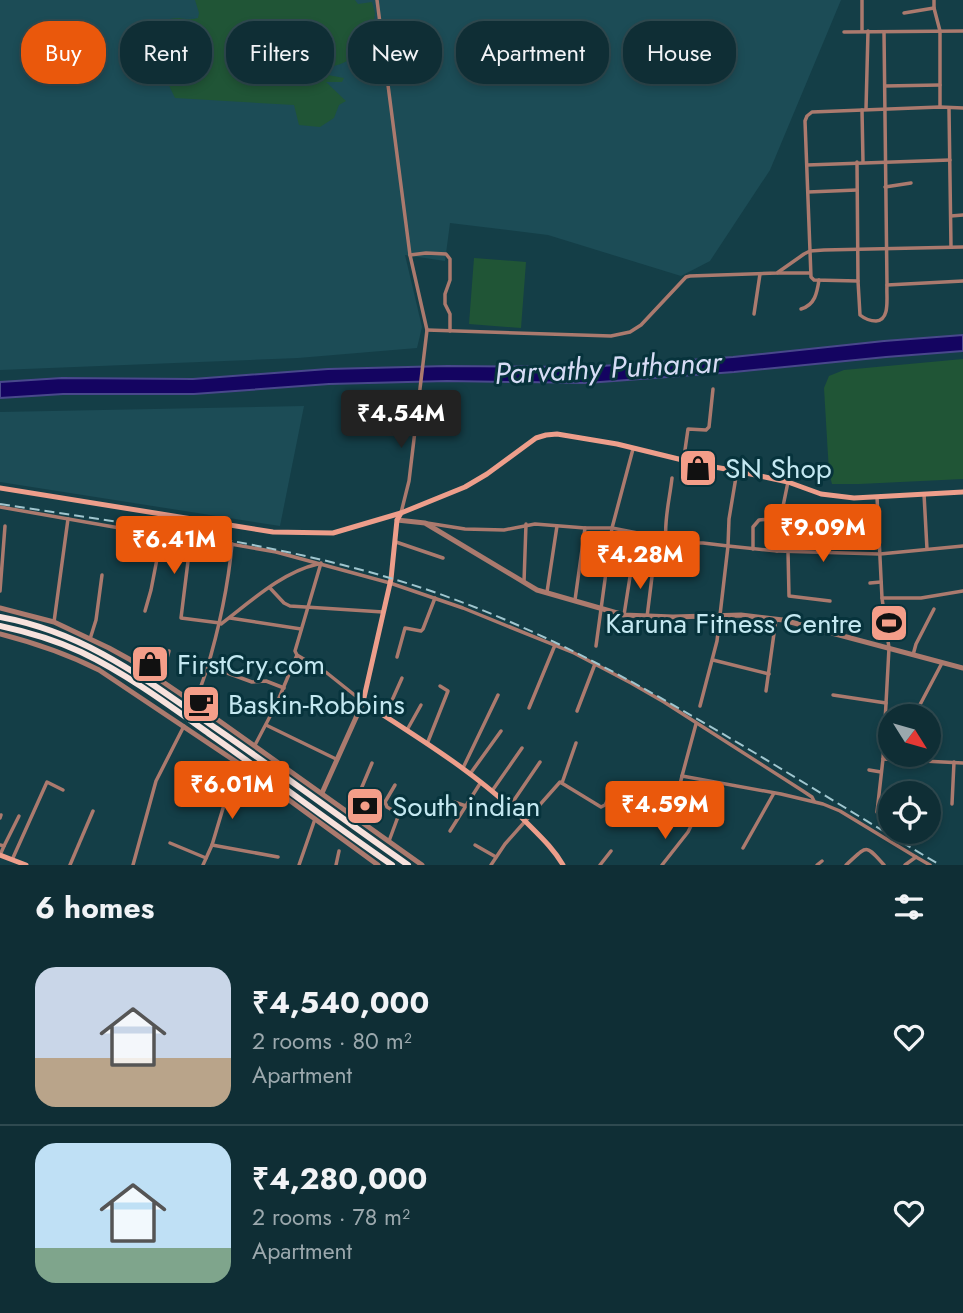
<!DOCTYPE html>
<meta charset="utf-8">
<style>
body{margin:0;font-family:Jost,sans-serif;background:#18363d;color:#f1f3f6;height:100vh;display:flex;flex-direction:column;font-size:26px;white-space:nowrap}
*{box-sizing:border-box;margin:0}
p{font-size:23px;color:#9ba8ad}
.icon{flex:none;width:38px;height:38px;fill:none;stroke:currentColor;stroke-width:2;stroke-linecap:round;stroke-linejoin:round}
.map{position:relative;height:865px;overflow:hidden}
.sheet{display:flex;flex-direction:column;background:#0f2e35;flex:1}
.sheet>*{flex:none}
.guide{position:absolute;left:21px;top:21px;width:922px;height:63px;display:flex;gap:14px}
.needle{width:46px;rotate:127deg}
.tools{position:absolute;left:878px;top:704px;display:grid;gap:14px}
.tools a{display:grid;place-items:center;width:63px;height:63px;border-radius:50%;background:#0f2e35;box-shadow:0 4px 10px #0003,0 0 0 2px #2f4a50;font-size:35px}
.price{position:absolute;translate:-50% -60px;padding:0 16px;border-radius:7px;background:#ea580c;color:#fff;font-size:23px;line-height:46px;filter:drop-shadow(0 2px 4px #0008)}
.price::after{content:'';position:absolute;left:50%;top:42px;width:21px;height:16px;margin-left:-10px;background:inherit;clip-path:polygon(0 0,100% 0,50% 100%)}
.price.on{background:#222;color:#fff}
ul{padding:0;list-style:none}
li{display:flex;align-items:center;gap:21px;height:175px;padding:0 35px}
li+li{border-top:2px solid #2f4a50}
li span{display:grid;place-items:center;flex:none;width:196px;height:140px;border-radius:21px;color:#555}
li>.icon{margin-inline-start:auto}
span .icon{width:84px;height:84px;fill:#fffc;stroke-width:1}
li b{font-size:30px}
h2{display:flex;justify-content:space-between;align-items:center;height:84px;padding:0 35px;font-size:30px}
.pill{padding:0 24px;border-radius:28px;background:#0f2e35;box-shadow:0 4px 10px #0003,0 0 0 2px #2f4a50;font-size:24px;line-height:63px}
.pill.on{background:#ea580c;color:#fff}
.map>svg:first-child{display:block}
.built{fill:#1c4c56}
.green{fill:#205536}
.water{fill:#140461;stroke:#49488c;stroke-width:2}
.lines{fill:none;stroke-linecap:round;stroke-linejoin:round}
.minor{stroke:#ab7a6e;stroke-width:3.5}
.tertiary{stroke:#ab7a6e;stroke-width:5}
.secondary{stroke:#ed9e8b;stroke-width:5}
.trunk{stroke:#f7e2dd;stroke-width:6}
.rail{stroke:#a0c6cf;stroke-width:2;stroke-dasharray:10 5;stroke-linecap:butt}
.labels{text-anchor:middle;stroke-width:6;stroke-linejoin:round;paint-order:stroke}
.poi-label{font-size:28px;fill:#c4e8f1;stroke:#07333c;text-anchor:start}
.water-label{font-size:30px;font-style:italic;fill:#d6dcf5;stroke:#07333c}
</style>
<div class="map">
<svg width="963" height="865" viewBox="0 0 963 865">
<rect width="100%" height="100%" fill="#143e47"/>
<g class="built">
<polygon points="0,0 841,0 770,170 710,261 681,276 548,235 450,223 445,261 405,255 422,327 417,348 298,358 0,370"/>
<polygon points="304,406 280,526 0,482 0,412"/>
</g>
<g class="green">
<path d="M195 0H355L358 4 372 2 375 13 374 23 380 42 381 66 366 67 347 61C334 68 322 68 307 67L317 73 344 78 342 82H326L346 101 339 105 334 118 320 127 299 125 294 105 175 98 162 71 158 58 149 41 148 28C158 23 168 18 179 18 186 19 190 20 198 18L199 13Z"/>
<polygon points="474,258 526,262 521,328 469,324"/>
<polygon points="963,359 963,479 859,484 832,484 829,472 824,388 829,376 844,370"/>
</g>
<polygon class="water" points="963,335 963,351 886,357 734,372 587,383 447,381 329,384 194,394 63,394 0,398 0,382 62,378 193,379 328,369 447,366 586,367 733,357 884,341"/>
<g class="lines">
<g class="minor">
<polyline points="377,0 410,255 427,330 409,481 401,513"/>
<polyline points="934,0 934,8 940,31 940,107"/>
<polyline points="904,13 934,8"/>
<polyline points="862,31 862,0"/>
<polyline points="844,32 963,31"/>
<polyline points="885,86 940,85"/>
<polyline points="866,109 868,31"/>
<polyline points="949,109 951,247"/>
<polyline points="862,110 863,162"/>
<path d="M857 162 858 281 860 315C865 319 869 321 876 321 891 320 886 296 887 285L884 32"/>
<polyline points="807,165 950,160"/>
<polyline points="885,187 911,183"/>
<polyline points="808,192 857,190"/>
<polyline points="951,216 963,215"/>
<polyline points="410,255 426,253 446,254 450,259 450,280 445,294 445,304 450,314 450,331"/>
<polyline points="778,273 810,273"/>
<polyline points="858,281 814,280 811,277 805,121 807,116 812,112 940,107 963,108"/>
<polyline points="887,285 963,281"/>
<path d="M801 309C815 305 817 293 819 280"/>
<polyline points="754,314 760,274"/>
<polyline points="427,330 611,336 630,332 641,325 686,277 690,276 777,273 804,254 810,251 824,250 963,247"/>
<polyline points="685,450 688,429 706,430 709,427 713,389"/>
<polyline points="924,494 927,549"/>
<polyline points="877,497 882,598 889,648 883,759 877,812"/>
<polyline points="0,507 131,530 185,536 276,552 390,583 463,608 574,653 631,683 664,702 803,791 812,797 814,801"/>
<polyline points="427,523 465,529 504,530 535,524 585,528 612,528 689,543 703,543 728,546 729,519 737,471"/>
<polyline points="191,537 181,618 220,623"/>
<path d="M666 538C664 520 670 497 672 478"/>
<polyline points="396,542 443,558"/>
<polyline points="753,549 753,527 759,520 771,519 780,521"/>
<polyline points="777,551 780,521 788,482"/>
<polyline points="788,551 789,596 830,601"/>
<polyline points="321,563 295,651 297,655 327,673 362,701"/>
<polyline points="524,582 526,524"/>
<polyline points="870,583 881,582"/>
<polyline points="270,588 284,603 290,606 383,612"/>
<polyline points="0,591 5,526"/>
<polyline points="547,592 557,526"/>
<polyline points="882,598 921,598 963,591"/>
<polyline points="575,600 585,528"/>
<polyline points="145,611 151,590 162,533"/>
<polyline points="624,615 632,564"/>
<polyline points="647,617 657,536"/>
<polyline points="230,618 301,629"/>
<polyline points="54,622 68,519"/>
<path d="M221 624C250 602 282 572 318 564"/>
<polyline points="90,639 96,620 102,575"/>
<polyline points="596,646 612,528 633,449"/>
<polyline points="913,655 916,644 934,609"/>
<polyline points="397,657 405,628 421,631 423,629 435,598"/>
<polyline points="713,660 769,674"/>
<polyline points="208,666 252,682 266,681 284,688"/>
<polyline points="161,680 169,651"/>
<polyline points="766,691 776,619"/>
<polyline points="833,695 886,703"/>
<path d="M194 703C199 693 202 683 206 672 219 629 228 588 232 544"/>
<polyline points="700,706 717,641 728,546 777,551 880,554 963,546"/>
<polyline points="529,708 555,645"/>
<polyline points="577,711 595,664"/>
<polyline points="385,716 402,678"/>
<polyline points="914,716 942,663"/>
<polyline points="266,725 336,759"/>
<polyline points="929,727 936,728"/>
<polyline points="407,730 421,705"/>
<polyline points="427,744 448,691 440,686"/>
<polyline points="255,745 277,703 297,655"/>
<polyline points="883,759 963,763"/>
<polyline points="463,768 498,695"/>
<polyline points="869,770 881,772"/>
<polyline points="470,774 501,731"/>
<polyline points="682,776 696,724"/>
<polyline points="562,783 576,743"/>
<polyline points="492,791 522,748"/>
<polyline points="454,802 466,806"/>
<polyline points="952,804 954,762"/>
<polyline points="510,806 540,762"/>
<polyline points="351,813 372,763"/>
<polyline points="0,818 1,815"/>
<polyline points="450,831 481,782"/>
<polyline points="389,841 399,814 387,807 385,802 395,785"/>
<polyline points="170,843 206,858"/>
<polyline points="0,845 4,846 0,855"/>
<polyline points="212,845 278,857"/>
<polyline points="475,845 496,857"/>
<polyline points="4,846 19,816"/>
<polyline points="743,848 774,793"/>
<polyline points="12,860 47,782 63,790"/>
<polyline points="70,865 93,811"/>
<polyline points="133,865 156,781 184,726"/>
<polyline points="203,865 212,845 230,785 241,766"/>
<polyline points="299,865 315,819"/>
<polyline points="336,865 339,851"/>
<polyline points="491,865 505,844 560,782 601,807 605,805 616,784 673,804 676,801 682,776 781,794 823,804 840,811 916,857"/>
<polyline points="600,865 611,851"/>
<polyline points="662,865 688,832 693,822 674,817 673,805"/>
<polyline points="817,865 822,861"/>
<path d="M846 865C867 846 865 843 884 865"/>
<polyline points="905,865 916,857 930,865"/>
</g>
<g class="tertiary">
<polyline points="397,520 425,523 537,590 624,615 673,617 741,615 783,620 963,668"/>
<polyline points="0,608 54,622 109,648 129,659 194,703 422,865"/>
<path d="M0 634C35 643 67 654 99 670L241 765 378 865"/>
<polyline points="322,793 363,702"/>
</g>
<g class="secondary">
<polyline points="0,488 273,532 333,533 401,513 465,487 487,474 536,438 546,435 557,434 617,444 703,465 737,471 788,482 821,494 854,498 963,492"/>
<path d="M401 513 397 520 391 579 363 702C422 740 483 777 532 828 544 840 555 851 563 865"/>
<polyline points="0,855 26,865"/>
</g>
<g class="trunk">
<path d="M0 617C87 633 146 680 217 729 281 773 344 820 408 865"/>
<path d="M0 626C28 632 55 640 81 652 127 674 169 705 211 735 272 778 331 823 392 865"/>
</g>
<path class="rail" d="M0 504C146 527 294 544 434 592 549 632 651 691 755 753 816 790 878 828 940 865"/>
</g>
<defs>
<symbol id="shop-square" viewBox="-11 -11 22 22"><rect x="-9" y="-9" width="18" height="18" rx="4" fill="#f49e89" stroke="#07333c"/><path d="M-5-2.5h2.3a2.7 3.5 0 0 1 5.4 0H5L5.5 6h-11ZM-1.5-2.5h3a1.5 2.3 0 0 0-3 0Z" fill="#111"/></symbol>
<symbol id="stadium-square" viewBox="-11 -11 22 22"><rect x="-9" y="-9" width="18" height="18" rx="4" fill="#f49e89" stroke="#07333c"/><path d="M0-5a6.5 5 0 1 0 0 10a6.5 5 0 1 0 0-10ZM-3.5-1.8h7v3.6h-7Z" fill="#111"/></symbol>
<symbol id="cafe-square" viewBox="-11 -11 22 22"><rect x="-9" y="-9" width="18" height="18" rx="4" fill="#f49e89" stroke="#07333c"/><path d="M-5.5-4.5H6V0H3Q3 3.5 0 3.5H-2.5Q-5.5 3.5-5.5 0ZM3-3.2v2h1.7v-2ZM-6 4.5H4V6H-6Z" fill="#111"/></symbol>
<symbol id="bank-square" viewBox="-11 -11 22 22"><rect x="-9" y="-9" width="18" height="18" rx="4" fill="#f49e89" stroke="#07333c"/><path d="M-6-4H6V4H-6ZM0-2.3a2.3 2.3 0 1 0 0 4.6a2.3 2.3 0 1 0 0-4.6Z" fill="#111"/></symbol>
</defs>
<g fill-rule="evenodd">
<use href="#shop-square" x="676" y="446" width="44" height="44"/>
<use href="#stadium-square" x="867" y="601" width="44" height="44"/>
<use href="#shop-square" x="128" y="642" width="44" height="44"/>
<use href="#cafe-square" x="179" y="682" width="44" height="44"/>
<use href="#bank-square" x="343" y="784" width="44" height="44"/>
</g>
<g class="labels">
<g class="poi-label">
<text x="725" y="478">SN Shop</text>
<text x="862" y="633" text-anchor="end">Karuna Fitness Centre</text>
<text x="177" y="674">FirstCry.com</text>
<text x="228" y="714">Baskin-Robbins</text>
<text x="392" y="816">South indian</text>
</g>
<g class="water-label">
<text transform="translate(608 368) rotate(-3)" y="10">Parvathy Puthanar</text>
</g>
</g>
</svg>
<div class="tools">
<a><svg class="needle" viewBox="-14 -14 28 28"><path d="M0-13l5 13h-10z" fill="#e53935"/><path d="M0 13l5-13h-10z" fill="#9ba8ad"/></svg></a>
<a><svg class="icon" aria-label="locate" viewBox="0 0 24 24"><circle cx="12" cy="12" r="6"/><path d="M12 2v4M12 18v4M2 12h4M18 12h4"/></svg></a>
</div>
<b class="price on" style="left:401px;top:450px">₹4.54M</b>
<b class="price" style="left:823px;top:564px">₹9.09M</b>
<b class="price" style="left:174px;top:576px">₹6.41M</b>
<b class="price" style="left:640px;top:591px">₹4.28M</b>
<b class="price" style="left:232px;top:821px">₹6.01M</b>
<b class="price" style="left:665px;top:841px">₹4.59M</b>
<div class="guide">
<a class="pill on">Buy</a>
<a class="pill">Rent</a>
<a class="pill">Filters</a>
<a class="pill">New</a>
<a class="pill">Apartment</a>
<a class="pill">House</a>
</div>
</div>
<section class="sheet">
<h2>6 homes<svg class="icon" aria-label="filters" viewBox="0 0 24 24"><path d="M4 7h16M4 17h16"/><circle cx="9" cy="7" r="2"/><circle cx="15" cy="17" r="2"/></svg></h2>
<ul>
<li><span style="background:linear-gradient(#c9d6e8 65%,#b9a48a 0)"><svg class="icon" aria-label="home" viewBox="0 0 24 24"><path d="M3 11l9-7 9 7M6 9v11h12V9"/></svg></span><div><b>₹4,540,000</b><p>2 rooms · 80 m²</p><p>Apartment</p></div><svg class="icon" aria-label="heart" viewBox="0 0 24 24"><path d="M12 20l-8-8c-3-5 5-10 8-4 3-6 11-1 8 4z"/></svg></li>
<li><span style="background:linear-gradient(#bfe0f5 75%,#7fa58c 0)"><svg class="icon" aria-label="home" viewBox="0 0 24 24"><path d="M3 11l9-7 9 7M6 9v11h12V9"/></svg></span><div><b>₹4,280,000</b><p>2 rooms · 78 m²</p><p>Apartment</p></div><svg class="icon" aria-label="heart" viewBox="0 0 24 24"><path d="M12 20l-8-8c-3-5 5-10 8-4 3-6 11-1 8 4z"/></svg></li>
</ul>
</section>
